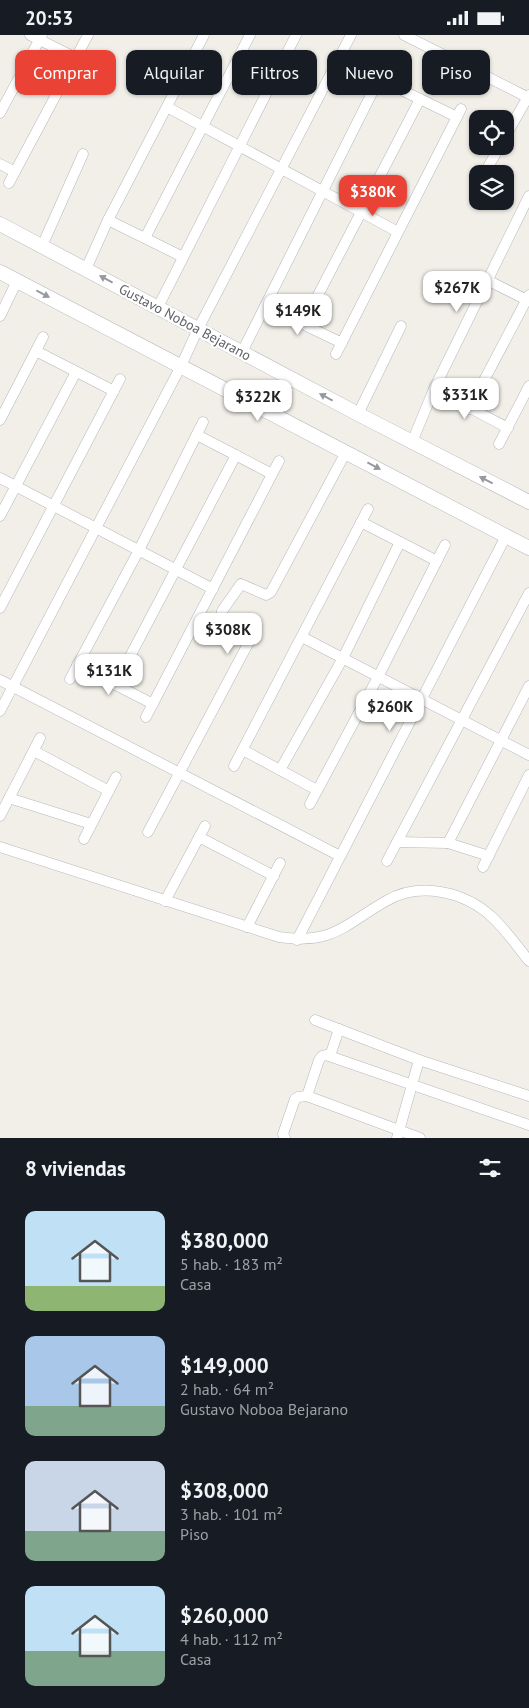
<!DOCTYPE html>
<html lang="es">
<meta charset="utf-8">
<style>
body{margin:0;font-family:"PT Sans",sans-serif;background:#20242c;color:#f1f3f6;height:100vh;display:flex;flex-direction:column;font-size:19px;white-space:nowrap}
*{box-sizing:border-box;margin:0}
p{font-size:16px;color:#9ea1a6}
.icon{flex:none;width:28px;height:28px;fill:none;stroke:currentColor;stroke-width:2;stroke-linecap:round;stroke-linejoin:round}
.map{position:relative;height:1103px;overflow:hidden}
.details{display:flex;flex-direction:column;background:#171b24;flex:1}
.details>*{flex:none}
.hud{position:absolute;left:15px;top:15px;width:500px;height:45px;display:flex;gap:10px}
.buttons{position:absolute;left:469px;top:75px;display:grid;gap:10px}
.buttons a{display:grid;place-items:center;width:45px;height:45px;border-radius:10px;background:#171b24;box-shadow:0 1px 4px #0004;font-size:25px}
.price{position:absolute;translate:-50% -42px;padding:0 11px;border-radius:10px;background:#fff;color:#222;font-size:16px;line-height:32px;filter:drop-shadow(0 1px 2px #0008)}
.price::after{content:'';position:absolute;left:50%;top:30px;width:15px;height:11px;margin-left:-8px;background:inherit;clip-path:polygon(0 0,100% 0,50% 100%)}
.price.selected{background:#ea4335;color:#fff}
ul{padding:0;list-style:none}
li{display:flex;align-items:center;gap:15px;height:125px;padding:0 25px}
li span{display:grid;place-items:center;flex:none;width:140px;height:100px;border-radius:10px;color:#555}
li>.icon{margin-inline-start:auto}
span .icon{width:60px;height:60px;fill:#fffc;stroke-width:1}
li b{font-size:21px}
h2{display:flex;justify-content:space-between;align-items:center;height:60px;padding:0 25px;font-size:21px}
.chip{padding:0 18px;border-radius:10px;background:#171b24;box-shadow:0 1px 4px #0004;font-size:18px;line-height:45px}
.chip.selected{background:#ea4335;color:#fff}
.status{display:flex;justify-content:space-between;align-items:center;height:35px;padding:0 25px;background:#171b24;direction:ltr}
.status svg{height:14px;fill:currentColor}
.map>svg:first-child{display:block}
.lines{fill:none;stroke-linecap:round;stroke-linejoin:round}
.street-casing{stroke:#b5b8bc;stroke-width:11}
.secondary-casing{stroke:#b6babf;stroke-width:15}
.street{stroke:#fff;stroke-width:10}
.secondary{stroke:#fff;stroke-width:14}
.oneway{fill:#979a9d}
.labels{text-anchor:middle;stroke-width:4.5;stroke-linejoin:round;paint-order:stroke}
.street-label{font-size:14px;fill:#5f6368;stroke:#fff}
</style>
<div class="status"><b>20:53</b><svg viewBox="0 0 49 12"><path d="M0 12V9h3v3zM5 12V6h3v6zM10 12V3h3v9zM15 12V0h3v12zM26 1h20v11H26zM47 4h2v5h-2z"/></svg></div>
<div class="map">
<svg width="529" height="1103" viewBox="0 0 529 1103">
<rect width="100%" height="100%" fill="#f1efe8"/>
<g class="lines">
<defs>
<g id="street">
<polyline points="30,0 76,23"/>
<polyline points="404,0 529,63"/>
<polyline points="379,44 457,82"/>
<polyline points="167,72 398,197"/>
<polyline points="0,78 42,0"/>
<polyline points="505,102 529,60"/>
<polyline points="0,129 15,137"/>
<polyline points="484,139 500,111"/>
<polyline points="9,148 88,0"/>
<polyline points="108,185 183,222"/>
<polyline points="145,203 250,0"/>
<polyline points="42,211 83,119"/>
<polyline points="86,234 108,185 204,0"/>
<polyline points="487,245 529,266"/>
<polyline points="265,271 342,308"/>
<polyline points="158,272 296,0"/>
<polyline points="0,281 17,246"/>
<polyline points="303,289 420,64"/>
<polyline points="36,316 114,356"/>
<polyline points="242,317 387,28"/>
<polyline points="336,319 461,74"/>
<polyline points="434,354 508,393"/>
<polyline points="469,374 529,260"/>
<polyline points="358,379 401,291"/>
<polyline points="0,385 43,302"/>
<polyline points="197,400 272,439"/>
<polyline points="412,407 434,354 529,161"/>
<polyline points="499,409 529,351"/>
<polyline points="0,443 213,554"/>
<polyline points="0,481 76,337"/>
<polyline points="361,487 437,526"/>
<polyline points="0,573 120,344"/>
<polyline points="302,602 529,720"/>
<polyline points="77,630 153,669"/>
<polyline points="70,644 139,515 203,387"/>
<polyline points="0,645 340,821"/>
<polyline points="115,650 236,420"/>
<polyline points="0,676 181,331 198,294 351,0"/>
<polyline points="146,682 279,426"/>
<polyline points="243,715 317,755"/>
<polyline points="34,716 109,756"/>
<polyline points="234,731 368,474"/>
<polyline points="280,735 343,623 400,507"/>
<polyline points="9,763 91,789"/>
<polyline points="310,769 378,642 445,510"/>
<polyline points="0,781 40,703"/>
<polyline points="148,797 250,605 250,598 224,584 222,581 222,576 241,549 266,560 271,557 346,417"/>
<polyline points="199,802 274,841"/>
<polyline points="84,804 116,742"/>
<polyline points="397,807 448,808 489,821"/>
<polyline points="448,808 529,651"/>
<path d="M0 812 279 902C333 910 344 890 386 866 420 846 465 857 492 882 506 895 517 911 529 926"/>
<polyline points="387,826 529,558"/>
<polyline points="483,832 529,740"/>
<polyline points="165,866 205,791"/>
<polyline points="247,892 280,828"/>
<polyline points="297,905 506,501"/>
<polyline points="315,985 419,1025 529,1061"/>
<polyline points="330,1021 339,994"/>
<polyline points="307,1061 319,1025 322,1021 326,1020 529,1090"/>
<polyline points="285,1103 283,1099 295,1064 298,1062 307,1061 420,1103"/>
<polyline points="397,1103 419,1025"/>
</g>
<g id="secondary">
<polyline points="0,189 358,379 529,467"/>
<polyline points="0,237 529,513"/>
</g>
</defs>
<use href="#street" class="street-casing"/>
<use href="#secondary" class="secondary-casing"/>
<use href="#street" class="street"/>
<use href="#secondary" class="secondary"/>
</g>
<defs><path id="oneway-solid" d="M-6-.8H1V-3.2L6.5 0L1 3.2V.8H-6Z" transform="scale(1.25)"/></defs>
<g class="oneway">
<use href="#oneway-solid" transform="translate(106 244) rotate(-152)"/>
<use href="#oneway-solid" transform="translate(43 259) rotate(28)"/>
<use href="#oneway-solid" transform="translate(326 362) rotate(-152)"/>
<use href="#oneway-solid" transform="translate(374 431) rotate(28)"/>
<use href="#oneway-solid" transform="translate(486 445) rotate(-153)"/>
</g>
<g class="labels">
<g class="street-label">
<text transform="translate(185 287) rotate(28)" y="5">Gustavo Noboa Bejarano</text>
</g>
</g>
</svg>
<div class="buttons">
<a><svg class="icon" aria-label="locate" viewBox="0 0 24 24"><circle cx="12" cy="12" r="6"/><path d="M12 2v4M12 18v4M2 12h4M18 12h4"/></svg></a>
<a><svg class="icon" aria-label="layers" viewBox="0 0 24 24"><path d="M12 4l9 5-9 5-9-5zM3 14l9 5 9-5"/></svg></a>
</div>
<b class="price selected" style="left:373px;top:182px">$380K</b>
<b class="price" style="left:457px;top:278px">$267K</b>
<b class="price" style="left:298px;top:301px">$149K</b>
<b class="price" style="left:465px;top:385px">$331K</b>
<b class="price" style="left:258px;top:387px">$322K</b>
<b class="price" style="left:228px;top:620px">$308K</b>
<b class="price" style="left:109px;top:661px">$131K</b>
<b class="price" style="left:390px;top:697px">$260K</b>
<div class="hud">
<a class="chip selected">Comprar</a>
<a class="chip">Alquilar</a>
<a class="chip">Filtros</a>
<a class="chip">Nuevo</a>
<a class="chip">Piso</a>
</div>
</div>
<section class="details">
<h2>8 viviendas<svg class="icon" aria-label="filters" viewBox="0 0 24 24"><path d="M4 7h16M4 17h16"/><circle cx="9" cy="7" r="2"/><circle cx="15" cy="17" r="2"/></svg></h2>
<ul>
<li><span style="background:linear-gradient(#bfe0f5 75%,#8fb573 0)"><svg class="icon" aria-label="home" viewBox="0 0 24 24"><path d="M3 11l9-7 9 7M6 9v11h12V9"/></svg></span><div><b>$380,000</b><p>5 hab. · 183 m²</p><p>Casa</p></div></li>
<li><span style="background:linear-gradient(#a9c7e8 70%,#7fa58c 0)"><svg class="icon" aria-label="home" viewBox="0 0 24 24"><path d="M3 11l9-7 9 7M6 9v11h12V9"/></svg></span><div><b>$149,000</b><p>2 hab. · 64 m²</p><p>Gustavo Noboa Bejarano</p></div></li>
<li><span style="background:linear-gradient(#c9d6e8 70%,#7fa58c 0)"><svg class="icon" aria-label="home" viewBox="0 0 24 24"><path d="M3 11l9-7 9 7M6 9v11h12V9"/></svg></span><div><b>$308,000</b><p>3 hab. · 101 m²</p><p>Piso</p></div></li>
<li><span style="background:linear-gradient(#bfe0f5 65%,#7fa58c 0)"><svg class="icon" aria-label="home" viewBox="0 0 24 24"><path d="M3 11l9-7 9 7M6 9v11h12V9"/></svg></span><div><b>$260,000</b><p>4 hab. · 112 m²</p><p>Casa</p></div></li>
</ul>
</section>
